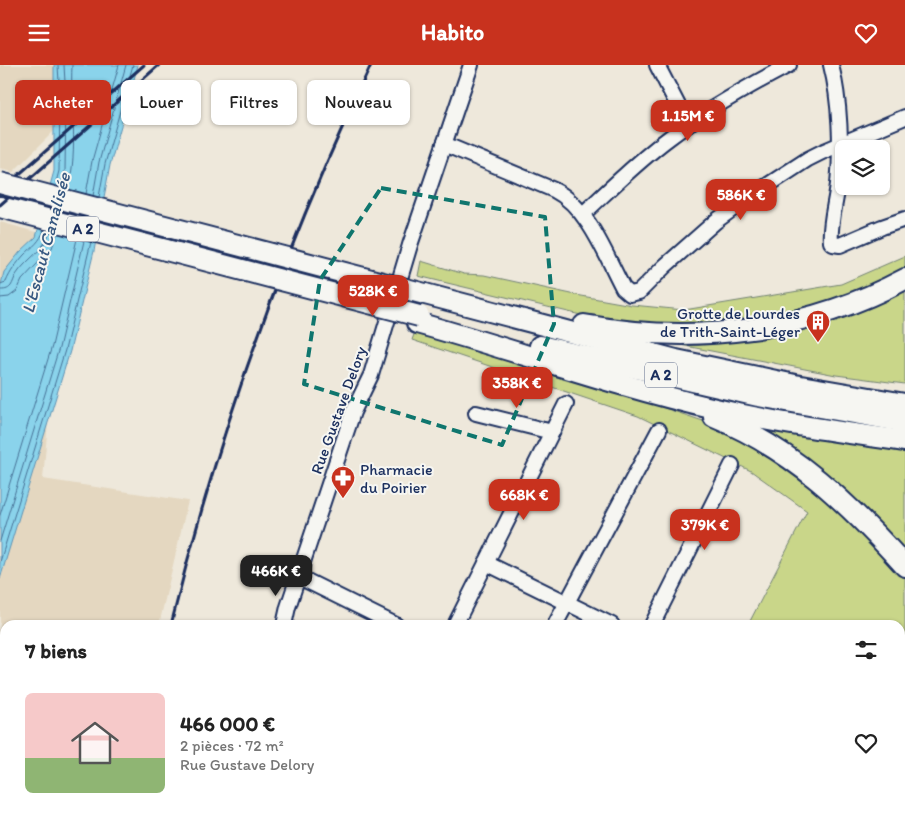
<!DOCTYPE html>
<html lang="fr">
<meta charset="utf-8">
<style>
body{margin:0;font-family:Itim,sans-serif;background:#f2f2f2;color:#222;height:100vh;display:flex;flex-direction:column;font-size:19px;white-space:nowrap}
*{box-sizing:border-box;margin:0}
p{font-size:16px;color:#767676}
.icon{flex:none;width:28px;height:28px;fill:none;stroke:currentColor;stroke-width:2;stroke-linecap:round;stroke-linejoin:round}
.map{position:relative;flex:1;overflow:hidden}
.panel{position:absolute;left:0px;top:555px;width:905px;height:196px;display:flex;flex-direction:column;background:#fff;border-radius:15px 15px 0 0;box-shadow:0 1px 4px #0004}
.panel>*{flex:none}
.banner{position:absolute;left:15px;top:15px;width:500px;height:45px;display:flex;gap:10px}
.controls{position:absolute;left:835px;top:75px;display:grid;gap:10px}
.controls a{display:grid;place-items:center;width:55px;height:55px;border-radius:8px;background:#fff;box-shadow:0 1px 4px #0004;font-size:25px}
.price{position:absolute;translate:-50% -42px;padding:0 11px;border-radius:10px;background:#c8321e;color:#fff;font-size:16px;line-height:32px;filter:drop-shadow(0 1px 2px #0008)}
.price::after{content:'';position:absolute;left:50%;top:30px;width:15px;height:11px;margin-left:-8px;background:inherit;clip-path:polygon(0 0,100% 0,50% 100%)}
.price.on{background:#222;color:#fff}
ul{padding:0;list-style:none}
li{display:flex;align-items:center;gap:15px;height:125px;padding:0 25px}
li span{display:grid;place-items:center;flex:none;width:140px;height:100px;border-radius:8px;color:#555}
li>.icon{margin-inline-start:auto}
span .icon{width:60px;height:60px;fill:#fffc;stroke-width:1}
li b{font-size:21px}
h2{display:flex;justify-content:space-between;align-items:center;height:60px;padding:0 25px;font-size:21px}
.tag{padding:0 18px;border-radius:8px;background:#fff;box-shadow:0 1px 4px #0004;font-size:18px;line-height:45px}
.tag.on{background:#c8321e;color:#fff}
header{display:flex;justify-content:space-between;align-items:center;height:65px;padding:0 25px;background:#c8321e;color:#fff;font-size:22px;font-weight:700}
.map>svg:first-child{display:block}
.built{fill:#e4d7c0}
.green{fill:#c9d689;stroke:#728274}
.water{fill:#8ad3eb;stroke:#5e91b3}
.lines{fill:none;stroke-linecap:round;stroke-linejoin:round}
.shore{stroke:#477196;stroke-width:1}
.minor-casing{stroke:#1b2f5e;stroke-width:18}
.highway-casing{stroke:#1b2f5e;stroke-width:24}
.minor{stroke:#f6f6f2;stroke-width:14}
.highway{stroke:#f6f6f2;stroke-width:20}
.rail{stroke:#1b2f5e;stroke-width:3}
.highway-bridge-casing{stroke:#1b2f5e;stroke-width:24;stroke-linecap:butt}
.highway-bridge{stroke:#f6f6f2;stroke-width:20}
.marked{fill:none;stroke:#0f766e;stroke-width:4;stroke-dasharray:10 6;stroke-linejoin:round}
.labels{text-anchor:middle;stroke-width:4;stroke-linejoin:round;paint-order:stroke}
.shield{fill:#f6f6f2;stroke:#5d6b8a;stroke-width:1}
.shield-label{font-size:15px;font-weight:bold;fill:#1b2f5e}
.poi-label{font-size:16px;fill:#1b2f5e;stroke:#f6f6f2;text-anchor:end}
.street-label{font-size:16px;fill:#1b2f5e;stroke:#f6f6f2}
.water-label{font-size:18px;font-style:italic;fill:#375881;stroke:#f6f6f2}
</style>
<header><svg class="icon" aria-label="menu" viewBox="0 0 24 24"><path d="M4 6h16M4 12h16M4 18h16"/></svg>Habito<svg class="icon" aria-label="heart" viewBox="0 0 24 24"><path d="M12 20l-8-8c-3-5 5-10 8-4 3-6 11-1 8 4z"/></svg></header>
<div class="map">
<svg width="905" height="751" viewBox="0 0 905 751">
<rect width="100%" height="100%" fill="#eee8db"/>
<filter id="ink" filterUnits="userSpaceOnUse"><feTurbulence type="fractalNoise" baseFrequency=".02" numOctaves="2"/><feDisplacementMap in="SourceGraphic" scale="10" xChannelSelector="R" yChannelSelector="G"/><feConvolveMatrix kernelMatrix="1 2 1 2 8 2 1 2 1" color-interpolation-filters="sRGB"/></filter>
<g filter="url(#ink)">
<g class="built">
<polygon points="0,0 54,0 54,66 13,107 0,104"/>
<polygon points="0,157 64,175 43,414 188,436 159,560 5,560 5,746 114,746 113,751 0,751"/>
<polygon points="905,669 905,751 877,751 878,746 900,746 900,679"/>
</g>
<g class="green">
<polygon points="905,191 905,205 816,244 741,259 634,259 585,251 418,211 421,196 464,209 484,210 576,230 632,240 684,245 841,219"/>
<polygon points="905,220 905,319 836,310 680,280 681,273"/>
<polygon points="416,264 629,331 703,356 751,378 799,411 843,447 905,509 905,669 900,679 900,560 748,560 807,446 751,406 638,351 412,275"/>
<polygon points="744,360 905,383 905,495"/>
</g>
<polygon class="water" points="54,0 138,0 110,100 94,186 70,286 0,514 0,223 4,207 20,187 36,172 54,106"/>
<g class="lines">
<g class="shore">
<polyline points="55,121 59,106 60,34 58,0"/>
<polyline points="61,122 65,106 66,34 64,0"/>
<path d="M68 124C79 84 70 41 72 0"/>
<polyline points="86,129 92,96 119,0"/>
<polyline points="93,131 99,97 126,0"/>
<polyline points="99,132 105,99 133,0"/>
<path d="M0 219 6 217C10 207 17 198 24 190 33 181 40 177 44 165"/>
<path d="M0 225C4 225 8 225 11 221 13 218 14 214 16 210 27 193 44 187 50 166"/>
<polyline points="0,233 9,232 17,226 22,215 52,183 57,168"/>
<polyline points="0,450 52,281 77,174"/>
<polyline points="0,476 59,283 84,176"/>
<polyline points="0,497 65,285 91,177"/>
</g>
<defs>
<g id="minor">
<polyline points="657,0 688,60"/>
<path d="M831 0C840 35 842 83 838 119 836 137 829 160 831 177L833 179 840 180 882 162 905 154"/>
<path d="M444 79 554 125C588 142 606 191 623 223L630 229 639 227 665 201 716 156 745 135 808 94 822 87 905 52"/>
<path d="M583 149C611 123 638 96 669 73 706 45 747 22 789 0"/>
<polyline points="476,348 552,367"/>
<polyline points="486,498 612,560"/>
<polyline points="299,512 396,560"/>
<polyline points="284,560 288,542 353,347 371,310 410,180 471,0"/>
<polyline points="455,560 566,339"/>
<polyline points="555,560 659,365"/>
<polyline points="652,560 732,400"/>
<polyline points="248,746 264,751"/>
<polyline points="557,746 568,750"/>
<polyline points="767,746 776,751"/>
<polyline points="218,751 220,746"/>
<polyline points="388,751 390,746"/>
<polyline points="712,751 714,746"/>
</g>
<g id="highway">
<polyline points="0,142 166,185"/>
<polyline points="425,229 676,295 795,320 905,339"/>
<path d="M417 258C515 285 612 320 711 343 775 358 840 367 905 376"/>
<path d="M584 260C694 280 806 267 905 214"/>
<polyline points="540,281 758,331 905,357"/>
<path d="M714 352C793 384 849 439 905 501"/>
</g>
</defs>
<use href="#minor" class="minor-casing"/>
<use href="#highway" class="highway-casing"/>
<use href="#minor" class="minor"/>
<use href="#highway" class="highway"/>
<g class="rail">
<polyline points="0,126 144,0"/>
<polyline points="0,140 159,0"/>
<path d="M171 560C218 367 286 179 371 0"/>
<polyline points="131,751 132,746"/>
</g>
<defs>
<g id="highway-bridge">
<polyline points="0,118 425,229"/>
<polyline points="166,185 419,251"/>
</g>
</defs>
<use href="#highway-bridge" class="highway-bridge-casing"/>
<use href="#highway-bridge" class="highway-bridge"/>
</g>
</g>
<path class="marked" d="M381 123 545 152 554 259 502 380 304 319 320 215Z"/>
<defs>
<symbol id="building-pin" viewBox="-11 -11 22 30"><path d="M0 17L-7.5 6A9.5 9.5 0 1 1 7.5 6Z" fill="#c8321e" stroke="#f6f6f2"/><path d="M-4-6H4V6H1V3H-1V6H-4ZM-2.5-4.3h1.7v1.8h-1.7ZM.8-4.3h1.7v1.8H.8ZM-2.5-1h1.7V.8h-1.7ZM.8-1h1.7V.8H.8Z" fill="#fff"/></symbol>
<symbol id="pharmacy-pin" viewBox="-11 -11 22 30"><path d="M0 17L-7.5 6A9.5 9.5 0 1 1 7.5 6Z" fill="#c8321e" stroke="#f6f6f2"/><path d="M-2-6h4v4h4v4h-4v4h-4v-4h-4v-4h4Z" fill="#fff"/></symbol>
</defs>
<g fill-rule="evenodd">
<use href="#building-pin" x="804" y="243" width="28" height="38"/>
<use href="#pharmacy-pin" x="329" y="399" width="28" height="38"/>
</g>
<g class="labels">
<g class="shield">
<rect x="67" y="151.5" width="32" height="25" rx="4"/>
<rect x="645" y="297.5" width="32" height="25" rx="4"/>
</g>
<g class="shield-label">
<text x="83" y="169">A 2</text>
<text x="661" y="315">A 2</text>
</g>
<g class="poi-label">
<text x="800" y="254">Grotte de Lourdes<tspan x="800" dy="18">de Trith-Saint-Léger</tspan></text>
<text x="360" y="410" text-anchor="start">Pharmacie<tspan x="360" dy="18">du Poirier</tspan></text>
</g>
<g class="street-label">
<text transform="translate(338 345) rotate(-70)" y="6">Rue Gustave Delory</text>
</g>
<g class="water-label">
<text transform="translate(46 178) rotate(-75)" y="6">L'Escaut Canalisée</text>
</g>
</g>
</svg>
<div class="controls">
<a><svg class="icon" aria-label="layers" viewBox="0 0 24 24"><path d="M12 4l9 5-9 5-9-5zM3 14l9 5 9-5"/></svg></a>
</div>
<b class="price" style="left:688px;top:77px">1.15M €</b>
<b class="price" style="left:741px;top:156px">586K €</b>
<b class="price" style="left:373px;top:252px">528K €</b>
<b class="price" style="left:517px;top:344px">358K €</b>
<b class="price" style="left:524px;top:456px">668K €</b>
<b class="price" style="left:705px;top:486px">379K €</b>
<b class="price on" style="left:276px;top:532px">466K €</b>
<div class="banner">
<a class="tag on">Acheter</a>
<a class="tag">Louer</a>
<a class="tag">Filtres</a>
<a class="tag">Nouveau</a>
</div>
<section class="panel">
<h2>7 biens<svg class="icon" aria-label="filters" viewBox="0 0 24 24"><path d="M4 7h16M4 17h16"/><circle cx="9" cy="7" r="2"/><circle cx="15" cy="17" r="2"/></svg></h2>
<ul>
<li><span style="background:linear-gradient(#f6c9c9 65%,#8fb573 0)"><svg class="icon" aria-label="home" viewBox="0 0 24 24"><path d="M3 11l9-7 9 7M6 9v11h12V9"/></svg></span><div><b>466 000 €</b><p>2 pièces · 72 m²</p><p>Rue Gustave Delory</p></div><svg class="icon" aria-label="heart" viewBox="0 0 24 24"><path d="M12 20l-8-8c-3-5 5-10 8-4 3-6 11-1 8 4z"/></svg></li>
</ul>
</section>
</div>
